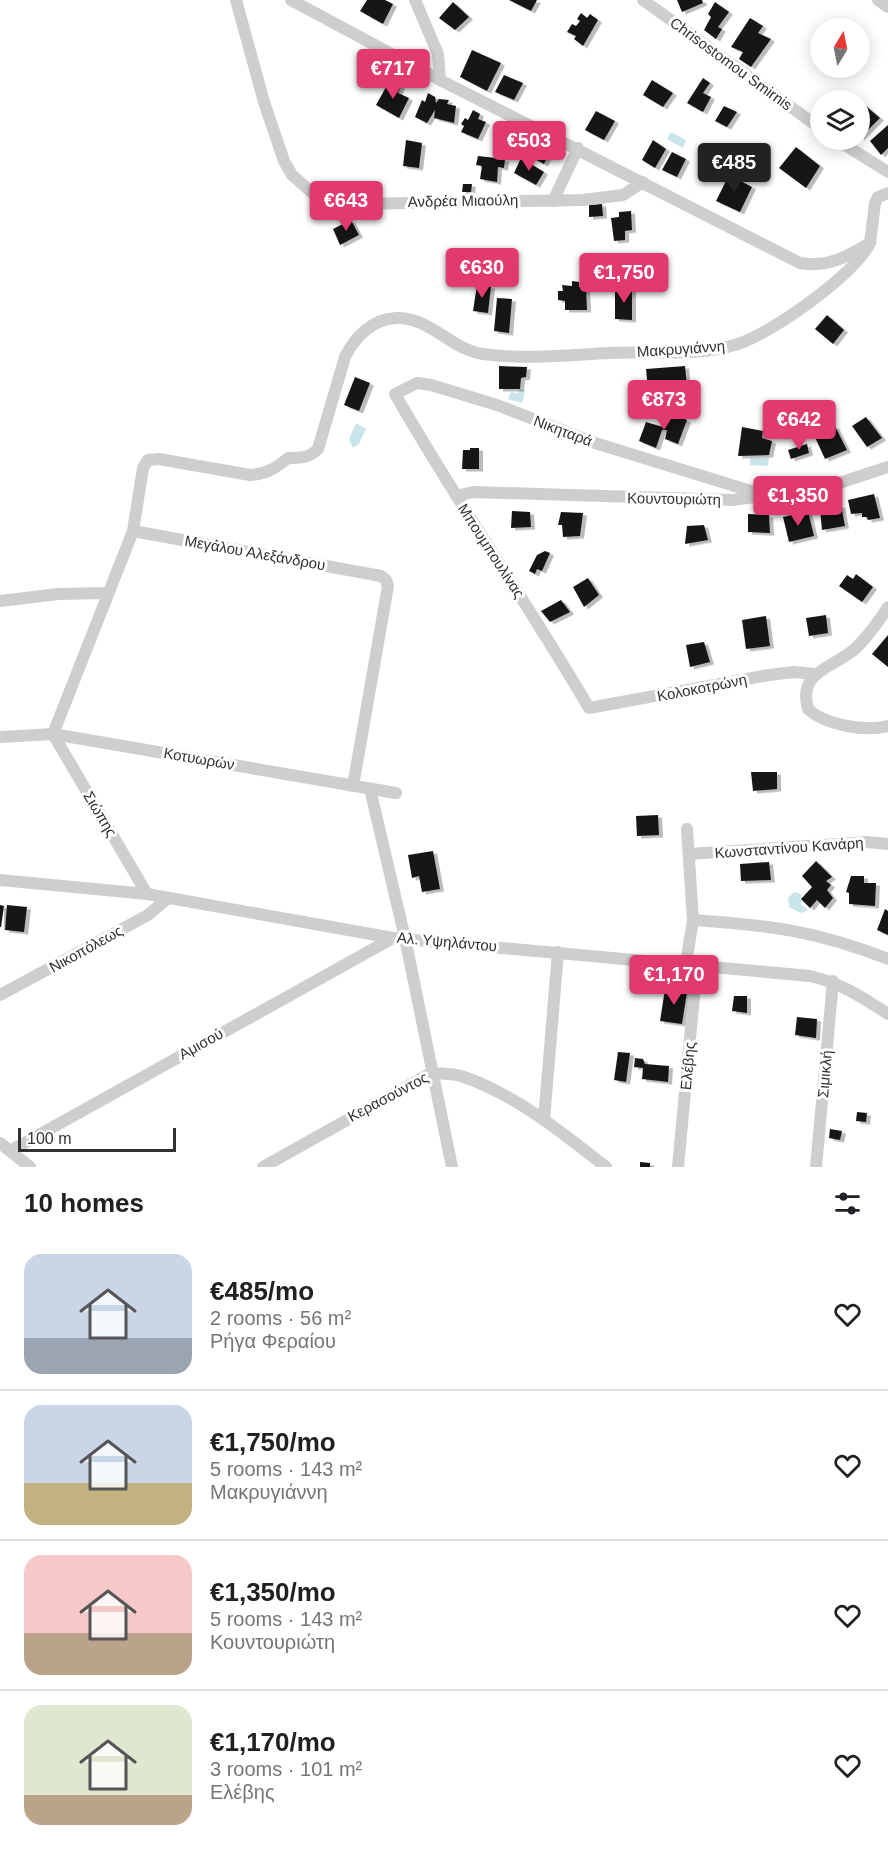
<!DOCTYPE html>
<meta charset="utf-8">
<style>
body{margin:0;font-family:Arial,sans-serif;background:#f6f6f6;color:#202124;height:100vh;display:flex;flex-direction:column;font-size:22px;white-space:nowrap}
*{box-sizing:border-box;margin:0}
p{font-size:20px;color:#757577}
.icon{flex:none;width:33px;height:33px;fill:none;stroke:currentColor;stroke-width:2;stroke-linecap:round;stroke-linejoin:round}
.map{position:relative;height:1167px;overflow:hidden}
.details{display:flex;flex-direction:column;background:#fff;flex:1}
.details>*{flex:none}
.needle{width:39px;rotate:10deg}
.fabs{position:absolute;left:810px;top:18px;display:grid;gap:12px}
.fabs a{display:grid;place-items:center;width:60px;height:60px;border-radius:50%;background:#fff;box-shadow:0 3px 15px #0003;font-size:30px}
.scale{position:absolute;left:18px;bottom:15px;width:158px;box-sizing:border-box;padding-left:6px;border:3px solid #313131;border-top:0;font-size:16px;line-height:21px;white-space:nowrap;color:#313131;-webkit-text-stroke:4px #fff;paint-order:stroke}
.price{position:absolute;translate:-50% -51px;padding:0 14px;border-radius:6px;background:#e03a6f;color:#fff;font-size:20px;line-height:39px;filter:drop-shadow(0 2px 3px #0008)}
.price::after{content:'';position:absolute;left:50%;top:36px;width:18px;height:14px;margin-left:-9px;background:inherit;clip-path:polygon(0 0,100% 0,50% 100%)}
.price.current{background:#222;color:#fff}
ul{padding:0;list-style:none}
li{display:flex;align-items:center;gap:18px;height:150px;padding:0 24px}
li+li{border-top:2px solid #e0e0e0}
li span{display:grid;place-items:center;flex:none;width:168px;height:120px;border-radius:18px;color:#555}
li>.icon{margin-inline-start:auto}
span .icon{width:72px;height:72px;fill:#fffc;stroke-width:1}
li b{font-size:26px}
h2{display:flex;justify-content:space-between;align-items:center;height:72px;padding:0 24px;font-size:26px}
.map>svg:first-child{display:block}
.water{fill:#cae5ea}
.building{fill:#181818;filter:url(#shadow)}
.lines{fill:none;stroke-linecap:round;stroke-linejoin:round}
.minor{stroke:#cecece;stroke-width:12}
.labels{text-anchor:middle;stroke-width:6;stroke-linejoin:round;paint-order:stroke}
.street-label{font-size:15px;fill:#313131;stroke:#fff}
</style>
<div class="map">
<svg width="888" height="1167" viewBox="0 0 888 1167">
<defs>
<filter id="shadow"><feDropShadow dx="4" dy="2.5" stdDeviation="0" flood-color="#0004"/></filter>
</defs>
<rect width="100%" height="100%" fill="#fff"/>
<g class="water">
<polygon points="671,132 686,140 683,148 667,139"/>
<polygon points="520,389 525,391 522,403 508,399 511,392 518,393"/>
<polygon points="356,423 366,429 359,444 353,448 349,439"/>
<polygon points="750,458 769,458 768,466 750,465"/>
<polygon points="794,892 801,894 801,904 808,910 801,913 789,907 788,898"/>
</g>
<g class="building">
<polygon points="367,0 385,0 393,4 383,24 360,11"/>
<polygon points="509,0 537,0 531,11"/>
<polygon points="677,0 702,0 703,3 682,12"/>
<polygon points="453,2 469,17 455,30 439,18"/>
<polygon points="715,2 729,12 718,27 722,29 716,39 704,30 711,17 708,14"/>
<polygon points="581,13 587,18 590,14 598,20 583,46 574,39 576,36 567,32 572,24 576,26 580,21 577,19"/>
<polygon points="750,18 763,26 758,33 771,39 751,67 739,59 743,52 731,47"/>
<polygon points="472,50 501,63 487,91 460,77"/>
<polygon points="504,75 523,83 514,100 495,92"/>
<polygon points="703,78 710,83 703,93 711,97 703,112 687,103"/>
<polygon points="390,80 401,86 398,93 409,98 399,118 376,105"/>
<polygon points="652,80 673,93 663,107 643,95"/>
<polygon points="428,93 435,97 436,103 439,99 449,100 447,104 456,106 454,123 434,118 435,110 427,123 415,117 422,100 425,102"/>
<polygon points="861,102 880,118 860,138 860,103"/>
<polygon points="724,106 737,112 727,127 715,121"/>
<polygon points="473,110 480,114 478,119 486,122 478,139 461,132 464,126 461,124 465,118 468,120"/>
<polygon points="596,111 615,121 604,140 585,130"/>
<polygon points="888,125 888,148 881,155 870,141"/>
<polygon points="406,140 422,143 419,168 403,166"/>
<polygon points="653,140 666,149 655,168 642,160"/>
<polygon points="532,141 551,149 544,164 525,154"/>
<polygon points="796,147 820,166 806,188 779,168"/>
<polygon points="672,152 686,159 677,177 662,170"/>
<polygon points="478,156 505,159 504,168 498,167 497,182 480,179 482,166 476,165"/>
<polygon points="521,158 544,172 536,185 514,173"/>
<polygon points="729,175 752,187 740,212 716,201"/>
<polygon points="463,184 472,184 471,192 462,192"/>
<polygon points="602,204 603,216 589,217 589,205"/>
<polygon points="631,211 632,230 625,231 625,240 614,241 611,218 619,217 619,212"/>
<polygon points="351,220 359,235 340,245 333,229"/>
<polygon points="572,281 579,282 579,287 586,287 587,310 565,310 565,301 558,300 558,291 563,291 562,285 572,286"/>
<polygon points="477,285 491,286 488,313 473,311"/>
<polygon points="615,289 632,289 632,320 615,319"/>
<polygon points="497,298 512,299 509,333 494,331"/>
<polygon points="827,315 844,330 833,344 815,329"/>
<polygon points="499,366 527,367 526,377 521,378 520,389 499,389"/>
<polygon points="685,366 687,386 648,390 646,369"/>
<polygon points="355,377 370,383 359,411 344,405"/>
<polygon points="667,412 687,420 678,444 665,439 667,430 662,430 656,448 639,441 646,422 663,427"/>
<polygon points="866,417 882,438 867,447 852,426"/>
<polygon points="835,426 847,450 825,459 814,435"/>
<polygon points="742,427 763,431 762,438 772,441 769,455 738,456"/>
<polygon points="807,444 809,453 791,459 788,450"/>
<polygon points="470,448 479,448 479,469 462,469 463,450 470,450"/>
<polygon points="874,494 880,518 868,520 867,517 862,517 862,513 851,514 848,500"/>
<polygon points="841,505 845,526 822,530 820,509"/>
<polygon points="512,511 530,512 531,527 511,528"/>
<polygon points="808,511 814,536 789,542 783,517"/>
<polygon points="561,512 583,513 580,536 563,537 562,525 558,525"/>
<polygon points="748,514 769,515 770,533 748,532"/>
<polygon points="704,525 708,540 685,544 687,526"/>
<polygon points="545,551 550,553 542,571 537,569 535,574 529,571 537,555"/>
<polygon points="856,574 873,587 862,602 839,586 847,575 853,579"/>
<polygon points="588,578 599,595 584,607 573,587"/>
<polygon points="561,600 570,612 550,622 541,611"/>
<polygon points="826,615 828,633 809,636 806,618"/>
<polygon points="766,616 770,646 746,649 742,620"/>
<polygon points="888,635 888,667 872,654"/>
<polygon points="704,642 710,662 690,667 686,645"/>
<polygon points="751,772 777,772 777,789 753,791"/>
<polygon points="658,815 659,835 637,836 636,816"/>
<polygon points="433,851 440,889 422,892 419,876 412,878 408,855"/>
<polygon points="816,861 832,877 826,881 831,885 827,890 833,898 825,908 817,900 810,908 801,899 812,887 802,876"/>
<polygon points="769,862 771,880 741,881 740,864"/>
<polygon points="851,876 864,876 864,883 876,883 875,906 849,904 849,893 846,892"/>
<polygon points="0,905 4,906 1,927 0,927"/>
<polygon points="7,905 27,907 24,932 5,930"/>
<polygon points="885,909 888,911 888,935 877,930"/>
<polygon points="665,989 687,992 682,1024 660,1021"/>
<polygon points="734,996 747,996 747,1013 732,1011"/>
<polygon points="797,1017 817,1019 816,1038 795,1035"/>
<polygon points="618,1052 630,1053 626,1082 614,1080"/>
<polygon points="635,1058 643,1059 645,1064 669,1066 668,1082 642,1079 643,1068 634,1067"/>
<polygon points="857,1112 867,1113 866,1122 856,1121"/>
<polygon points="830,1129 842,1131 840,1140 829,1138"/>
<polygon points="640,1162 650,1163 650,1167 640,1167"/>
</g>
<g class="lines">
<g class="minor">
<polyline points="236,0 264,102 284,161 292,175 316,196 353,204 583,200 623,195 643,182"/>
<path d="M291 0 440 80 800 263C827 268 847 257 870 243L875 203 878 197 888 193"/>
<polyline points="415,0 438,54 440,80"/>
<polyline points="643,0 820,128"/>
<polyline points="878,0 888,7"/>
<polyline points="837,140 888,172"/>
<polyline points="553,201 578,148"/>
<polyline points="456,496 473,492 733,500 827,487 888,467"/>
<path d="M767 496 595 443 497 405 431 385 417 383 395 394C456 501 527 602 589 708L769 675 794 672 815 674"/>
<path d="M133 531 143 468 148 460 159 459 250 475C267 474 276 468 288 458 301 458 309 458 318 449L345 357C355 337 372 319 396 318 431 317 451 350 483 354 526 360 568 355 611 353 652 351 697 357 738 344 772 333 854 275 870 243"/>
<polyline points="0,601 58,594 108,593"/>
<path d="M888 607C879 621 868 636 856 648 834 668 797 671 808 709 825 725 865 732 888 726"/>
<polyline points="0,737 53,734 396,793"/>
<polyline points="370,789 405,938 452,1167"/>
<polyline points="689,854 867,842 888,844"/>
<path d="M0 880 147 894 393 938 810 976C841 983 862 997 888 1014"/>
<polyline points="147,894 53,734 133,531 381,576 386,580 388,586 353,786"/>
<path d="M693 920C769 925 817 931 888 959"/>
<polyline points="686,963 693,920 687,829"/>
<polyline points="0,995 148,915 168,898"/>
<polyline points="544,1120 558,952"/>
<polyline points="0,1143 30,1167"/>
<polyline points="10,1151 393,938"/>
<path d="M263 1167 431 1073C442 1074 454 1073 464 1077 516 1095 563 1133 606 1167"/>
<polyline points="678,1167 697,964"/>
<polyline points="816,1167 833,981"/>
</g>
</g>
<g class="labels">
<g class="street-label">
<text transform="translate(731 64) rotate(36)" y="5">Chrisostomou Smirnis</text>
<text transform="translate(463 201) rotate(-1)" y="5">Ανδρέα Μιαούλη</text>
<text transform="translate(681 349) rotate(-4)" y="5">Μακρυγιάννη</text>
<text transform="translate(563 431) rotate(21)" y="5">Νικηταρά</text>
<text transform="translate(674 499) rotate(1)" y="5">Κουντουριώτη</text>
<text transform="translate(491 551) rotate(57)" y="5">Μπουμπουλίνας</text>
<text transform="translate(255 553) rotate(10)" y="5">Μεγάλου Αλεξάνδρου</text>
<text transform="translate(702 688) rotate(-11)" y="5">Κολοκοτρώνη</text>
<text transform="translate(199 759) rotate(10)" y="5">Κοτυωρών</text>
<text transform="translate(100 814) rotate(59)" y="5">Σιώπης</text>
<text transform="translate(789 848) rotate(-4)" y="5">Κωνσταντίνου Κανάρη</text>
<text transform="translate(447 942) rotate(5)" y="5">Αλ. Υψηλάντου</text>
<text transform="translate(86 949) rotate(-29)" y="5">Νικοπόλεως</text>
<text transform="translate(201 1044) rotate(-29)" y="5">Αμισού</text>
<text transform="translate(688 1066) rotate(-85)" y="5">Ελέβης</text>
<text transform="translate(825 1074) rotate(-85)" y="5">Σιμικλή</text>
<text transform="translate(388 1097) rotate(-28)" y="5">Κερασούντος</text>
</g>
</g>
</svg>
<div class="fabs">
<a><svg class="needle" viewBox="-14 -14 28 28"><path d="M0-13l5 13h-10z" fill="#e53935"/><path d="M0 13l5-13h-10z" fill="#757577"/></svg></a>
<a><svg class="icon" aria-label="layers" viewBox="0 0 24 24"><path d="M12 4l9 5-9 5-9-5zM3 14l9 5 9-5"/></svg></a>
</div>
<div class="scale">100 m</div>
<b class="price" style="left:393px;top:100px">€717</b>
<b class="price" style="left:529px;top:172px">€503</b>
<b class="price current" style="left:734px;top:194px">€485</b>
<b class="price" style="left:346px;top:232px">€643</b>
<b class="price" style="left:482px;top:299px">€630</b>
<b class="price" style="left:624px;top:304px">€1,750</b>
<b class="price" style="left:664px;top:431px">€873</b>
<b class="price" style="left:799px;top:451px">€642</b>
<b class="price" style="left:798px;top:527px">€1,350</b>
<b class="price" style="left:674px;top:1006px">€1,170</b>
</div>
<section class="details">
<h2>10 homes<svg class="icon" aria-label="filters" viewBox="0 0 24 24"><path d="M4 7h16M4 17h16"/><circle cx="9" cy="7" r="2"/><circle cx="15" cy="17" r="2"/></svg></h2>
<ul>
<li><span style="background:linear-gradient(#c9d6e8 70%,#9aa5b1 0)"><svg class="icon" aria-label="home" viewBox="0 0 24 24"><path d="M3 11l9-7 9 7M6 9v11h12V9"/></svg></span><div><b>€485/mo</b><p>2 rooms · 56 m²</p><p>Ρήγα Φεραίου</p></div><svg class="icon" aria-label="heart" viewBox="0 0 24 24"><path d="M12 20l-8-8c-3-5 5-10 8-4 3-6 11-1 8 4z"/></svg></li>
<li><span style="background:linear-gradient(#c9d6e8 65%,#c2b280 0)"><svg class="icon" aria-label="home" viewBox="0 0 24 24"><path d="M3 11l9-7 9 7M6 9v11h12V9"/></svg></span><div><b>€1,750/mo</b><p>5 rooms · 143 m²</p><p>Μακρυγιάννη</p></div><svg class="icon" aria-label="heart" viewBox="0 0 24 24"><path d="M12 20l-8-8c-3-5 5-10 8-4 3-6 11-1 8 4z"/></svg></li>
<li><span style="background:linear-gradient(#f6c9c9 65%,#b9a48a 0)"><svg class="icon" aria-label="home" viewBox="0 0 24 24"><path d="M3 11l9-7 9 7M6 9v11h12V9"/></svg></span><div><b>€1,350/mo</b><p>5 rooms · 143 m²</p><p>Κουντουριώτη</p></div><svg class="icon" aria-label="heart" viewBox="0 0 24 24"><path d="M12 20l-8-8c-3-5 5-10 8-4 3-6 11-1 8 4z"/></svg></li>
<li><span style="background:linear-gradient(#dfe7d0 75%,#b9a48a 0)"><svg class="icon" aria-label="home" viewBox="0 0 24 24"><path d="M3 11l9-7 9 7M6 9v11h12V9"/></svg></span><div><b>€1,170/mo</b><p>3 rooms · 101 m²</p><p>Ελέβης</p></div><svg class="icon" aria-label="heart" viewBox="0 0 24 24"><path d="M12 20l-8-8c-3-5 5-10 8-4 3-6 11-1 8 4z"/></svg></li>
</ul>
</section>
